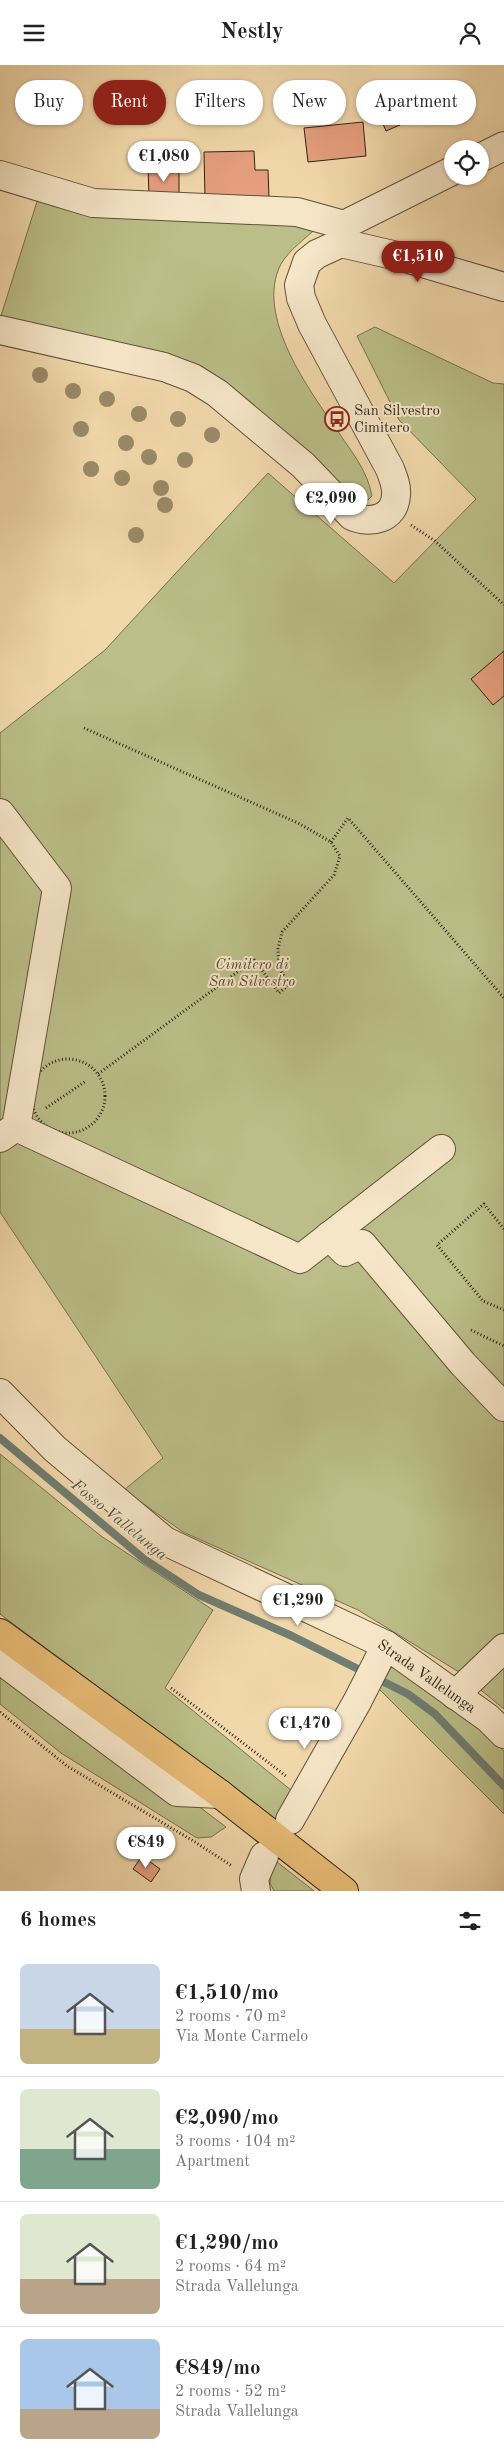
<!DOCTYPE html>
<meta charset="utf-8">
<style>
body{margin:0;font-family:"Old Standard TT",serif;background:#f2f2f2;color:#202124;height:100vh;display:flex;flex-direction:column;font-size:19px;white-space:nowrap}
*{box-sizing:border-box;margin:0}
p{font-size:16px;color:#757577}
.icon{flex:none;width:28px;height:28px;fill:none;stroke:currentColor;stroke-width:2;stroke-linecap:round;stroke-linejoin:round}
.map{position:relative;height:1826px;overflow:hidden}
.sheet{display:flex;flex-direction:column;background:#fff;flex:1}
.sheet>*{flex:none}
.top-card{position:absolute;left:15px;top:15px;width:475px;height:45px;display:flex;gap:10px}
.fabs{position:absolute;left:444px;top:75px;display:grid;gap:10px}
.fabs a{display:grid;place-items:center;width:45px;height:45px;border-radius:50%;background:#fff;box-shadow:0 1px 4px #0004;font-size:25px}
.price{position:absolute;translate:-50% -42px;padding:0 11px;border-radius:18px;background:#fff;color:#222;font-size:16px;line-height:32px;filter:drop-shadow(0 1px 2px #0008)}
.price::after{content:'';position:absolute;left:50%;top:30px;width:15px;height:11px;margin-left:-8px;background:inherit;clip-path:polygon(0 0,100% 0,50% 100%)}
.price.on{background:#8f2418;color:#fff}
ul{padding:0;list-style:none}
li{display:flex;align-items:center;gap:15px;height:125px;padding:0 20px}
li+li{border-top:1px solid #e0e0e0}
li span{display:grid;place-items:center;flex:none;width:140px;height:100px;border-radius:8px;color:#555}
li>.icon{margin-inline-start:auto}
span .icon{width:60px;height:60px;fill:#fffc;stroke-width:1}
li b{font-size:21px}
h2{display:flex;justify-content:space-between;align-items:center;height:60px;padding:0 20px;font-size:21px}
.chip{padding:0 18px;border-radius:22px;background:#fff;box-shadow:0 1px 4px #0004;font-size:18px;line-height:45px}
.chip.on{background:#8f2418;color:#fff}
header{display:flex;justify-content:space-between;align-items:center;height:65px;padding:0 20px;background:#fff;font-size:22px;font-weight:700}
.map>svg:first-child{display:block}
.green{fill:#bbbe88;stroke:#75714f}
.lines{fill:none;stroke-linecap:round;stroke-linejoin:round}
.stream{stroke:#707d72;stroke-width:8}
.building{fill:#e59e7e;stroke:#2f2416}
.minor-casing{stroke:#60513b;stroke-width:30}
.highway-casing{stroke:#2f2416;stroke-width:30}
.path{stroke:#2f2416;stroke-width:3;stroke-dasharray:1 2.5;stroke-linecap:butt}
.minor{stroke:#f6e6c8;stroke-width:28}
.highway{stroke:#e8bc76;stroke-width:28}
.tree{fill:#9a8a68}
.labels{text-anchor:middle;stroke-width:4;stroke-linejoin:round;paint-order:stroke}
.poi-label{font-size:15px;fill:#2f2416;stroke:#f6e6c8;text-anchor:start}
.park-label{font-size:15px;font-style:italic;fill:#524a32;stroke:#f6e6c8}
.street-label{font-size:15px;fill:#2f2416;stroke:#f6e6c8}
.water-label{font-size:16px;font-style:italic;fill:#505144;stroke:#f6e6c8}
</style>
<header><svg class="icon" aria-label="menu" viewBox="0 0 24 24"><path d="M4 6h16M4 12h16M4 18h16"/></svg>Nestly<svg class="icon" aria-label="person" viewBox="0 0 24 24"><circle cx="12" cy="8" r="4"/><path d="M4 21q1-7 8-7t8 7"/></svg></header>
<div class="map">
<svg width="504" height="1826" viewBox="0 0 504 1826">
<rect width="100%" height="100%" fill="#f1d8ab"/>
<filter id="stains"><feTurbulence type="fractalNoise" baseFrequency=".004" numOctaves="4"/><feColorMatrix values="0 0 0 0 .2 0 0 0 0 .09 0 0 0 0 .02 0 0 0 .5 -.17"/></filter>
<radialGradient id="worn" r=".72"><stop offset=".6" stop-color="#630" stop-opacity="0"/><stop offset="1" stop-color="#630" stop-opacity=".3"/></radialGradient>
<g class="green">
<path d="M40 127 319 161C307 172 289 185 281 199 254 251 310 326 339 368 353 389 367 405 372 431L367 436 359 437 350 433 259 346 0 254Z"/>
<polygon points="375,262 493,318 504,319 504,1644 459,1607 358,1545 183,1467 124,1425 163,1393 0,1147 0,668 105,585 268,408 394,518 476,434 399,355 357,271"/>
<polygon points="0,1389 101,1471 213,1545 165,1623 297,1730 281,1758 0,1549"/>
<polygon points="395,1596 477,1659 504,1686 504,1749 379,1624"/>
<polygon points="0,1597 175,1731 201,1743 226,1762 211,1772 197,1773 61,1688 0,1639"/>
<polygon points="272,1793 314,1826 274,1826 270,1818"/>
</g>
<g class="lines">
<polyline class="stream" points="0,1373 144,1494 199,1530 292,1571 408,1629 435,1649 504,1721"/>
</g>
<g class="building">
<polygon points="404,27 416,53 386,66 375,40"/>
<polygon points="363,57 366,91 308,97 304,63"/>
<polygon points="254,86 255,105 268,105 269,132 205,134 204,87"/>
<polygon points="148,102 179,102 179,138 149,131"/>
<polygon points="504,586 504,631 493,640 471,614"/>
<polygon points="142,1791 160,1804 151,1817 133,1804"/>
</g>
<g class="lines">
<defs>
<g id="minor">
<polyline points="480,93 504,81"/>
<polyline points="0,110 93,138 297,147 344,160"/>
<polyline points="344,160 452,106"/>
<path d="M0 265 164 302 193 313 217 328 303 400 352 451C369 459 395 455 396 430 397 421 393 412 390 404L312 259 301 233 299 220 307 197 317 189 341 178 406 193 504 222"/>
<polyline points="0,748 57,823 16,1062 0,1073"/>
<polyline points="16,1062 300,1194 441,1084"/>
<polyline points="329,1171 345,1187 362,1179 463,1299 504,1342"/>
<polyline points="0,1328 55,1384 165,1476 386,1580 488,1653 504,1669"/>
<polyline points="0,1584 10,1602 177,1727 220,1729"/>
<polyline points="455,1630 504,1583"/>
<polyline points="290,1755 357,1637 386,1580"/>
<polyline points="256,1826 254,1814 264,1791"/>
</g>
<polyline id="highway" points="0,1568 220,1729 344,1826"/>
</defs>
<use href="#minor" class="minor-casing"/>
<use href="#highway" class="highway-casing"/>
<g class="path">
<polyline points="411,460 435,476 504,540"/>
<polyline points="84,663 298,758 331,777 340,791 334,810 282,867 278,884 279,904 290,919 279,928 254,895 98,1009"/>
<polyline points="331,777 348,753 504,933"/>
<circle cx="68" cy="1031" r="37"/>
<polyline points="46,1043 86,1016"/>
<polyline points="504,1164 484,1139 437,1180 483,1236 504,1245"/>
<polyline points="471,1265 504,1281"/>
<polyline points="171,1623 286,1711"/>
<polyline points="0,1647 67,1701 195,1777 232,1801"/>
</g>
<use href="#minor" class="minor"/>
<use href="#highway" class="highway"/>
</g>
<g class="tree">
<circle cx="40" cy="310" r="8"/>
<circle cx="73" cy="326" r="8"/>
<circle cx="107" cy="334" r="8"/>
<circle cx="139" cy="349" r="8"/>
<circle cx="178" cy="354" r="8"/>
<circle cx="81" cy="364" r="8"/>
<circle cx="212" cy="370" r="8"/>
<circle cx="126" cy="378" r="8"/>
<circle cx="149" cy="392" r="8"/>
<circle cx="185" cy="395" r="8"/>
<circle cx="91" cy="404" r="8"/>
<circle cx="122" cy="413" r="8"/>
<circle cx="161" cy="423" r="8"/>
<circle cx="165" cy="440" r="8"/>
<circle cx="136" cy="470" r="8"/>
</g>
<defs>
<symbol id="bus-ring" viewBox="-11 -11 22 22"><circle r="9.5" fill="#f6e6c8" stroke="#8f2418" stroke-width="1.5"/><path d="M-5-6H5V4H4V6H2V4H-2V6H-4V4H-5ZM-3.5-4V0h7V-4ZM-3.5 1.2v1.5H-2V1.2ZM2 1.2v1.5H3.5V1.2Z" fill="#8f2418"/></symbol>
</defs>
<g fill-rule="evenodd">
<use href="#bus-ring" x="323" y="340" width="28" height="28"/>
</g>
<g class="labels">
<g class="poi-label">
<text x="354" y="350">San Silvestro<tspan x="354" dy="17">Cimitero</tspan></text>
</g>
<g class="park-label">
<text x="252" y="904">Cimitero di<tspan x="252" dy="17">San Silvestro</tspan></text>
</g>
<g class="street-label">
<text transform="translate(427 1611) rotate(35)" y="5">Strada Vallelunga</text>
</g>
<g class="water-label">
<text transform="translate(120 1454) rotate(39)" y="6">Fosso Vallelunga</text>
</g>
</g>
<rect width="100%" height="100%" filter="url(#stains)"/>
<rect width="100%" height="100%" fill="url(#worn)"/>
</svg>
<div class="fabs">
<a><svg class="icon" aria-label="locate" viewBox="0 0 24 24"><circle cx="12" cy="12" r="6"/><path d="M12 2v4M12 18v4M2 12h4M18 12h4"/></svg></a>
</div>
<b class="price" style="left:164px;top:118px">€1,080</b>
<b class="price on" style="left:418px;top:218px">€1,510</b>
<b class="price" style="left:331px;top:460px">€2,090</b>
<b class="price" style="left:298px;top:1562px">€1,290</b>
<b class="price" style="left:305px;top:1685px">€1,470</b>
<b class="price" style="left:146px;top:1804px">€849</b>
<div class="top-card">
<a class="chip">Buy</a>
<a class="chip on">Rent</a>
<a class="chip">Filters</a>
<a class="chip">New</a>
<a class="chip">Apartment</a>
</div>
</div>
<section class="sheet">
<h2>6 homes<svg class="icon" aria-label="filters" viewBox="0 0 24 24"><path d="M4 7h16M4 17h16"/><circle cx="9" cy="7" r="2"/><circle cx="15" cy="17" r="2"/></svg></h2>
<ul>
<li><span style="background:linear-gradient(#c9d6e8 65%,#c2b280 0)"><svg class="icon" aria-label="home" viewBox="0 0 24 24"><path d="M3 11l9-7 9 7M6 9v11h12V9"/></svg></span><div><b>€1,510/mo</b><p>2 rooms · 70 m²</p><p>Via Monte Carmelo</p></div></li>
<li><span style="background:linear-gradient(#dfe7d0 60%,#7fa58c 0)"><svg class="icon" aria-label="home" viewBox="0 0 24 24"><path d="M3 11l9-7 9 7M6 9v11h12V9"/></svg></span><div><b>€2,090/mo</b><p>3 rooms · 104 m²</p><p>Apartment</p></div></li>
<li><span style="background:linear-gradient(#dfe7d0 65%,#b9a48a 0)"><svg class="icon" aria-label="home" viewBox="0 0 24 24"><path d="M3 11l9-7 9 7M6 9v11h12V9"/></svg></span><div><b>€1,290/mo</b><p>2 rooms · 64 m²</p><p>Strada Vallelunga</p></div></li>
<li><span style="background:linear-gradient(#a9c7e8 70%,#b9a48a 0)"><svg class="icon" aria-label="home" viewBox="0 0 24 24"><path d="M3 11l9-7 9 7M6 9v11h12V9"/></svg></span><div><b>€849/mo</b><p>2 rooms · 52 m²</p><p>Strada Vallelunga</p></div></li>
</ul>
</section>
